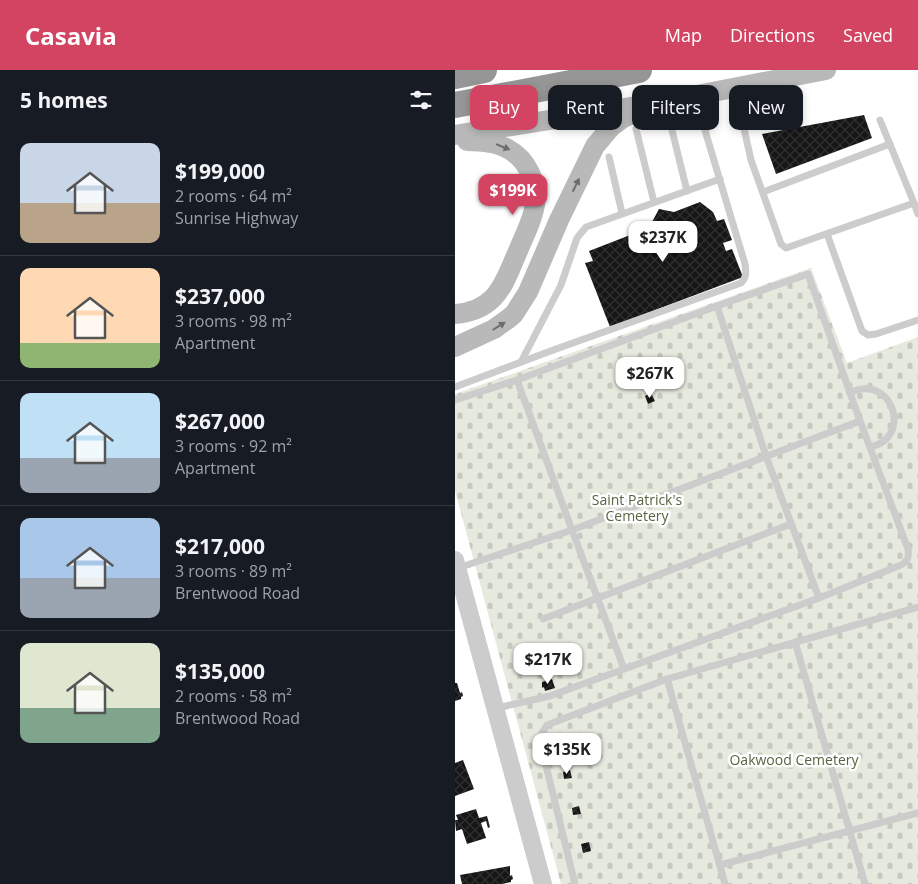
<!DOCTYPE html>
<meta charset="utf-8">
<style>
body{margin:0;font-family:"Open Sans",sans-serif;background:#20242c;color:#f1f3f6;height:100vh;display:flex;flex-direction:column;font-size:19px;white-space:nowrap}
*{box-sizing:border-box;margin:0}
p{font-size:16px;color:#9ea1a6}
.icon{flex:none;width:28px;height:28px;fill:none;stroke:currentColor;stroke-width:2;stroke-linecap:round;stroke-linejoin:round}
.map{position:relative;flex:1;overflow:hidden}
.drawer{display:flex;flex-direction:column;background:#171b24;width:455px}
.drawer>*{flex:none}
.top-card{position:absolute;left:15px;top:15px;width:372px;height:45px;display:flex;gap:10px}
.price{position:absolute;translate:-50% -42px;padding:0 11px;border-radius:10px;background:#fff;color:#222;font-size:16px;line-height:32px;filter:drop-shadow(0 1px 2px #0008)}
.price::after{content:'';position:absolute;left:50%;top:30px;width:15px;height:11px;margin-left:-8px;background:inherit;clip-path:polygon(0 0,100% 0,50% 100%)}
.price.on{background:#d24462;color:#fff}
ul{padding:0;list-style:none}
li{display:flex;align-items:center;gap:15px;height:125px;padding:0 20px}
li+li{border-top:1px solid #363941}
li span{display:grid;place-items:center;flex:none;width:140px;height:100px;border-radius:10px;color:#555}
li>.icon{margin-inline-start:auto}
span .icon{width:60px;height:60px;fill:#fffc;stroke-width:1}
li b{font-size:21px}
h2{display:flex;justify-content:space-between;align-items:center;height:60px;padding:0 20px;font-size:21px}
.pill{padding:0 18px;border-radius:10px;background:#171b24;box-shadow:0 2px 8px #0003;font-size:18px;line-height:45px}
.pill.on{background:#d24462;color:#fff}
header{display:flex;align-items:center;gap:30px;box-sizing:border-box;height:70px;padding:0 25px;background:#d24462;color:#fff}
header strong{font-size:24px}
nav{display:flex;gap:28px;margin-inline-start:auto;font-size:18px}
main{display:flex;flex:1;min-height:0}
.map>svg:first-child{display:block}
.cemetery{fill:url(#cemetery-stones)}
.building{fill:url(#building-cross-hatch)}
.lines{fill:none;stroke-linecap:round;stroke-linejoin:round}
.service{stroke:#ccc;stroke-width:7}
.tertiary{stroke:#ccc;stroke-width:18}
.secondary{stroke:#b9b9b9;stroke-width:20}
.motorway{stroke:#969696;stroke-width:26}
.oneway{fill:#6d6d6d}
.labels{text-anchor:middle;stroke-width:5;stroke-linejoin:round;paint-order:stroke}
.park-label{font-size:14px;fill:#576541;stroke:#fff}
</style>
<header>
<strong>Casavia</strong>
<nav><a>Map</a><a>Directions</a><a>Saved</a></nav>
</header>
<main>
<section class="drawer">
<h2>5 homes<svg class="icon" aria-label="filters" viewBox="0 0 24 24"><path d="M4 7h16M4 17h16"/><circle cx="9" cy="7" r="2"/><circle cx="15" cy="17" r="2"/></svg></h2>
<ul>
<li><span style="background:linear-gradient(#c9d6e8 60%,#b9a48a 0)"><svg class="icon" aria-label="home" viewBox="0 0 24 24"><path d="M3 11l9-7 9 7M6 9v11h12V9"/></svg></span><div><b>$199,000</b><p>2 rooms · 64 m²</p><p>Sunrise Highway</p></div></li>
<li><span style="background:linear-gradient(#ffd9b3 75%,#8fb573 0)"><svg class="icon" aria-label="home" viewBox="0 0 24 24"><path d="M3 11l9-7 9 7M6 9v11h12V9"/></svg></span><div><b>$237,000</b><p>3 rooms · 98 m²</p><p>Apartment</p></div></li>
<li><span style="background:linear-gradient(#bfe0f5 65%,#9aa5b1 0)"><svg class="icon" aria-label="home" viewBox="0 0 24 24"><path d="M3 11l9-7 9 7M6 9v11h12V9"/></svg></span><div><b>$267,000</b><p>3 rooms · 92 m²</p><p>Apartment</p></div></li>
<li><span style="background:linear-gradient(#a9c7e8 60%,#9aa5b1 0)"><svg class="icon" aria-label="home" viewBox="0 0 24 24"><path d="M3 11l9-7 9 7M6 9v11h12V9"/></svg></span><div><b>$217,000</b><p>3 rooms · 89 m²</p><p>Brentwood Road</p></div></li>
<li><span style="background:linear-gradient(#dfe7d0 65%,#7fa58c 0)"><svg class="icon" aria-label="home" viewBox="0 0 24 24"><path d="M3 11l9-7 9 7M6 9v11h12V9"/></svg></span><div><b>$135,000</b><p>2 rooms · 58 m²</p><p>Brentwood Road</p></div></li>
</ul>
</section>
<div class="map">
<svg width="463" height="814" viewBox="0 0 463 814">
<defs>
<pattern id="cemetery-stones" width="16" height="16" patternUnits="userSpaceOnUse" patternTransform="scale(1.25)"><rect width="16" height="16" fill="#e6eade"/><path d="M2 7V4a2 2 0 0 1 4 0v3zM10 15v-3a2 2 0 0 1 4 0v3z" fill="#c6c9bf"/></pattern>
<pattern id="building-cross-hatch" width="8" height="8" patternUnits="userSpaceOnUse" patternTransform="scale(1.25)"><rect width="8" height="8" fill="#161616"/><path d="M0 0l8 8M0 8l8-8" fill="none" stroke="#303030"/></pattern>
</defs>
<rect width="100%" height="100%" fill="#fff"/>
<polygon class="cemetery" points="356,198 392,293 463,267 463,814 106,814 0,421 0,324"/>
<g class="building">
<polygon points="409,45 417,68 321,104 307,64"/>
<polygon points="245,132 258,142 262,151 269,149 277,170 268,173 271,181 277,179 288,207 155,257 130,193 138,191 134,181 183,162 182,158 197,152 204,139 219,142"/>
<polygon points="196,323 200,331 193,334 190,326"/>
<polygon points="97,609 100,618 90,621 89,617 87,618 87,612"/>
<polygon points="0,613 2,613 5,623 7,622 8,626 6,627 6,629 0,631"/>
<polygon points="8,690 19,719 0,726 0,693"/>
<polygon points="115,700 117,708 109,709 108,702"/>
<polygon points="124,736 126,744 118,745 117,738"/>
<polygon points="21,739 24,748 32,746 35,757 33,758 31,751 26,753 31,768 12,774 7,759 1,761 0,750 3,750 1,745"/>
<polygon points="134,772 136,781 128,783 126,774"/>
<polygon points="55,796 55,806 57,805 58,809 56,810 56,812 47,814 7,814 5,805"/>
</g>
<g class="lines">
<g class="service">
<polyline points="280,18 296,90 326,174 331,178 459,133 425,50"/>
<polyline points="215,52 232,121"/>
<polyline points="181,59 199,132"/>
<polyline points="154,87 167,143"/>
<polyline points="308,122 435,74"/>
<polyline points="459,133 463,144"/>
<polyline points="372,164 407,261 413,265 421,264 463,250"/>
<polyline points="262,236 353,204 405,351"/>
<polyline points="66,292 106,215 122,168 131,157 265,109"/>
<path d="M0 317 101 279 286 213C292 207 291 202 290 194L240 27"/>
<path d="M395 323C399 321 403 319 407 319 436 315 452 357 426 373 423 375 418 376 415 377"/>
<polyline points="0,330 62,310 117,460 3,498"/>
<polyline points="88,549 336,454"/>
<polyline points="340,572 410,814"/>
<path d="M169 599 117 460 405 351 453 479C454 487 453 491 446 495L364 528"/>
<polyline points="212,609 270,814"/>
<polyline points="42,638 95,626 364,528 311,386 262,236 62,310"/>
<polyline points="265,795 463,743"/>
<polyline points="120,814 85,671 87,663 92,655 212,609 463,537"/>
</g>
<polyline class="tertiary" points="0,490 88,814"/>
<g class="secondary">
<polyline points="0,65 206,32 371,0"/>
<path d="M0 244C14 243 28 238 38 228 50 216 56 196 63 181 69 166 78 150 80 134 83 113 72 89 53 79 41 72 26 71 12 71"/>
<polyline points="0,277 39,259 53,249 59,244 73,222 104,150 140,76 156,57 168,48 183,42"/>
</g>
<g class="motorway">
<polyline points="0,6 29,0"/>
<polyline points="0,35 184,0"/>
</g>
</g>
<defs><path id="oneway-solid" d="M-6-.8H1V-3.2L6.5 0L1 3.2V.8H-6Z" transform="scale(1.25)"/></defs>
<g class="oneway">
<use href="#oneway-solid" transform="translate(48 77) rotate(22)"/>
<use href="#oneway-solid" transform="translate(121 115) rotate(-64)"/>
<use href="#oneway-solid" transform="translate(44 256) rotate(-32)"/>
</g>
<g class="labels">
<g class="park-label">
<text x="182" y="435">Saint Patrick's<tspan x="182" dy="16">Cemetery</tspan></text>
<text x="339" y="695">Oakwood Cemetery</text>
</g>
</g>
</svg>
<b class="price on" style="left:58px;top:146px">$199K</b>
<b class="price" style="left:208px;top:193px">$237K</b>
<b class="price" style="left:195px;top:329px">$267K</b>
<b class="price" style="left:93px;top:615px">$217K</b>
<b class="price" style="left:112px;top:705px">$135K</b>
<div class="top-card">
<a class="pill on">Buy</a>
<a class="pill">Rent</a>
<a class="pill">Filters</a>
<a class="pill">New</a>
</div>
</div>
</main>
